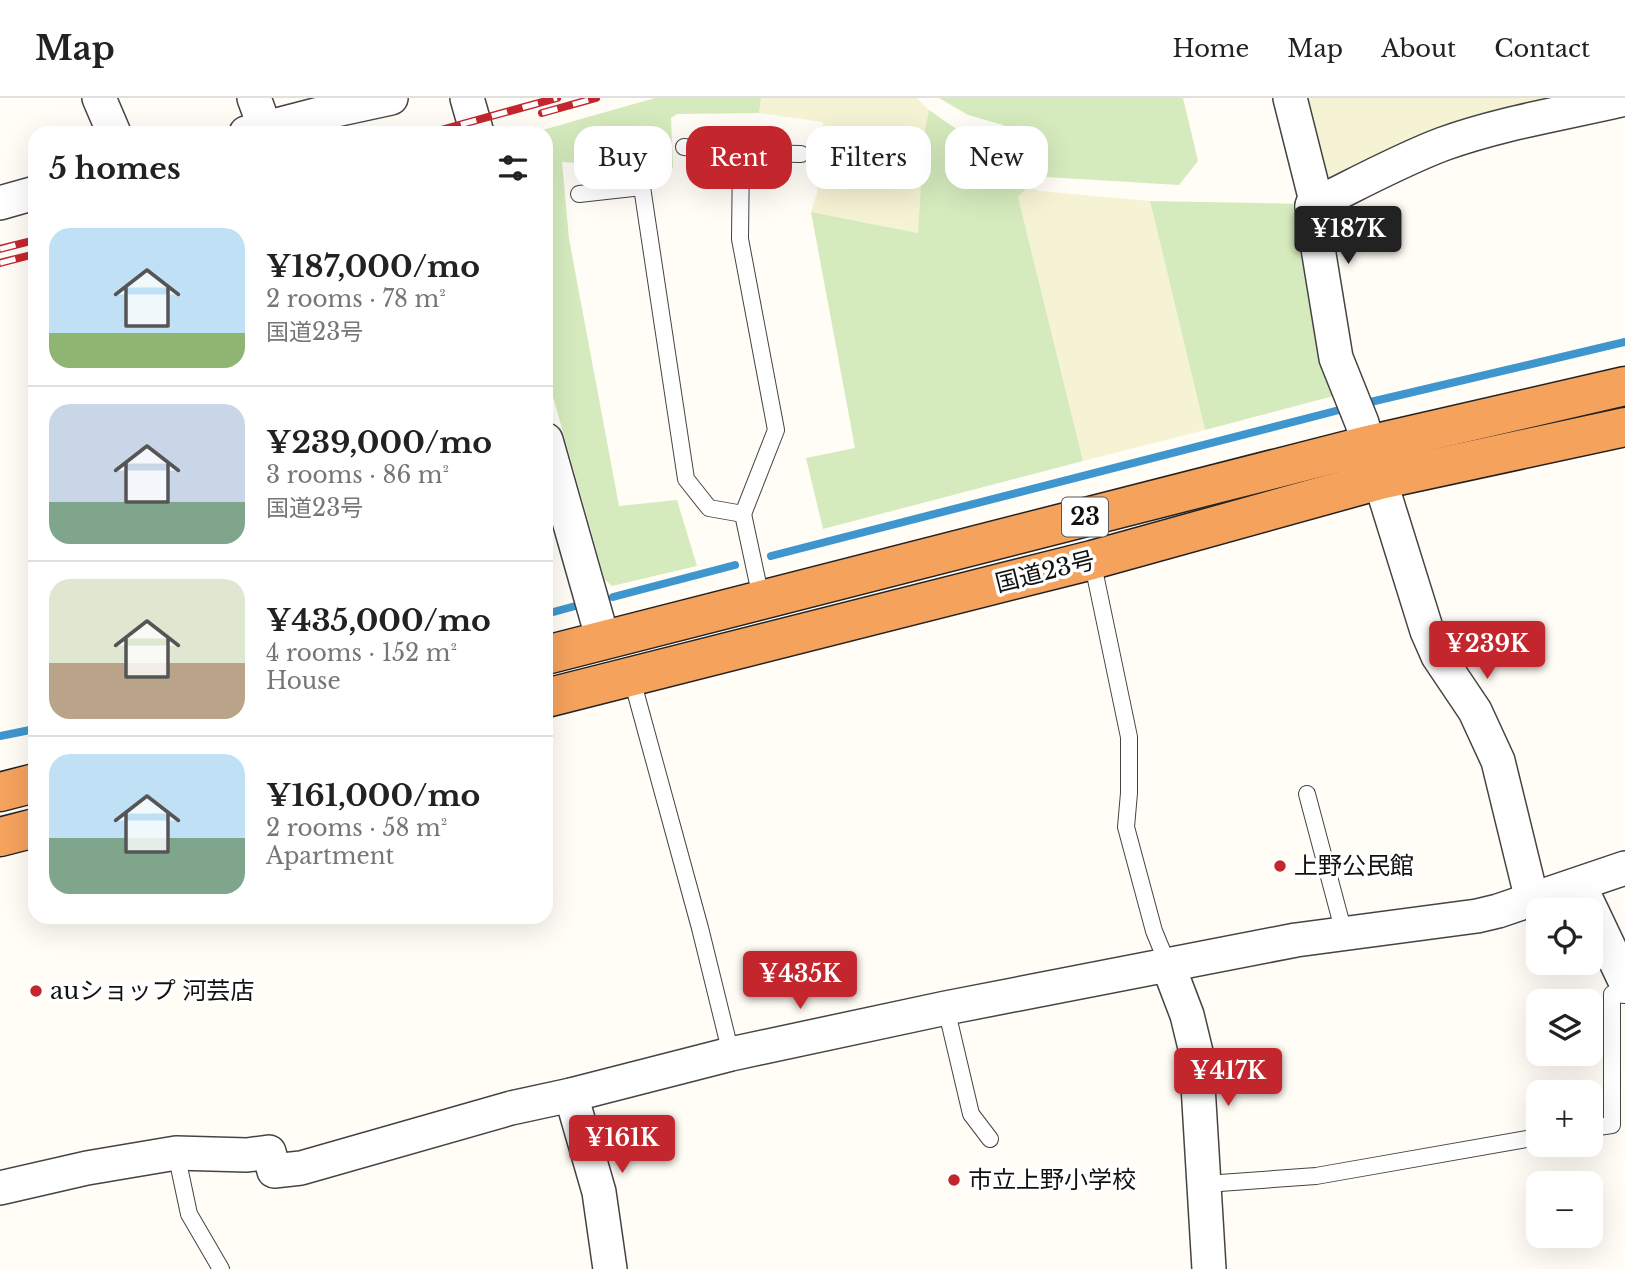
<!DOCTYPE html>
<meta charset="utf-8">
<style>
body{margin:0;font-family:"Libre Baskerville","Noto Sans JP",serif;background:#f6f6f6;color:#222;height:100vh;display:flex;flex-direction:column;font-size:26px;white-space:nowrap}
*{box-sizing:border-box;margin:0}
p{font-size:23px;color:#767676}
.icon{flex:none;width:38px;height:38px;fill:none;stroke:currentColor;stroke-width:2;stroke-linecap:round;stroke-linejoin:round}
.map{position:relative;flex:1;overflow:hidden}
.side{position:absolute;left:28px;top:28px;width:525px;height:798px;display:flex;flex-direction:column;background:#fff;border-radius:21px;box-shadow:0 7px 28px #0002}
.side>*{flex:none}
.top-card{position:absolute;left:574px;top:28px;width:665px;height:63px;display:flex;gap:14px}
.buttons{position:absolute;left:1526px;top:800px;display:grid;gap:14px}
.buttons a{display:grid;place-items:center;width:77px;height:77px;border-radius:14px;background:#fff;box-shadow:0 7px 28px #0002;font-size:35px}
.price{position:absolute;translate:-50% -60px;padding:0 16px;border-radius:7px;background:#c4262e;color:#fff;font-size:23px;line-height:46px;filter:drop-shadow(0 2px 4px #0008)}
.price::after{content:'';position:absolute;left:50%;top:42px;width:21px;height:16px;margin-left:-10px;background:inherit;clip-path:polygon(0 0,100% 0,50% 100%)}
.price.active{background:#222;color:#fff}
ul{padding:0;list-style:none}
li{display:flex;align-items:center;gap:21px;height:175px;padding:0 21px}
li+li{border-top:2px solid #e0e0e0}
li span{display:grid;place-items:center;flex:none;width:196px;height:140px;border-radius:21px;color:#555}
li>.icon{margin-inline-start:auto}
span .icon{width:84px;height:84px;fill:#fffc;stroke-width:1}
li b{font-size:30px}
h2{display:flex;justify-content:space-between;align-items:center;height:84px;padding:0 21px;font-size:30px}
.tag{padding:0 24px;border-radius:21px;background:#fff;box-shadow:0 7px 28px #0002;font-size:24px;line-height:63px}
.tag.active{background:#c4262e;color:#fff}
header{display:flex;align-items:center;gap:42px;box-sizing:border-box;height:98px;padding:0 35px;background:#fff;border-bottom:2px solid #e0e0e0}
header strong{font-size:33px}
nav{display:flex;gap:38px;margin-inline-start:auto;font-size:24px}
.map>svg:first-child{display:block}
.farmland{fill:#f6f3d4}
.green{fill:#d5ebbd}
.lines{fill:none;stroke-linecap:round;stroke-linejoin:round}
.stream{stroke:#3f96cf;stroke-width:8}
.lane-casing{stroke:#444;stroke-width:18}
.street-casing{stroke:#444;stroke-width:36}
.highway-casing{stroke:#222;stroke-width:41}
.lane{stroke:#fff;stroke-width:16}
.street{stroke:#fff;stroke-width:33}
.highway{stroke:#f5a25d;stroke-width:38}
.rail-casing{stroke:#c4262e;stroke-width:8}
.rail{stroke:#fff;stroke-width:5;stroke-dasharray:16;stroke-linecap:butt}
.poi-dot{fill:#c4262e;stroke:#fff;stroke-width:2.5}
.labels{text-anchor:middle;stroke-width:7;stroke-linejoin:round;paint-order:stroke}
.shield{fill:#fff;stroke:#585858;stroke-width:2}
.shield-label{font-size:23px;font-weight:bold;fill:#111}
.street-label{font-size:24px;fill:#111;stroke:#fff}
.poi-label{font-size:24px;fill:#111;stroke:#fff;text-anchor:start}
</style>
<header>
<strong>Map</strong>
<nav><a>Home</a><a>Map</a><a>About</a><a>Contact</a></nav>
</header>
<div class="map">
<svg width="1625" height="1171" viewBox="0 0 1625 1171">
<rect width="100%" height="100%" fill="#fffdf5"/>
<g class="farmland">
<polygon points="761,0 917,0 929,12 924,36 918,135 811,114 817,95 823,24 759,15"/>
<polygon points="1293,0 1570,0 1318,92"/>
<polygon points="1028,89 1039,93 1150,103 1205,332 1083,363 1018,99"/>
</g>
<g class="green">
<polygon points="655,0 761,0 759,15 677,16 671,20 673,70 562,64 569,141 619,408 677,402 697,468 612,488 605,482 546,274 546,35 532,35"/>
<polygon points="939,0 1183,0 1198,63 1179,87 1046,79 1032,69 1015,35 1003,27 968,17"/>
<polygon points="929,12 965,37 1002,46 1028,89 1018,99 1083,363 823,431 806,360 855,350 811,114 918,135 924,36"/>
<polygon points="1150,103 1306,106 1345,295 1205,332"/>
</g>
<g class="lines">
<g class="stream">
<polyline points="1362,306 1625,244"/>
<polyline points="771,458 1347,310"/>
<polyline points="613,499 735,467"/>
<polyline points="546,516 579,507"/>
<polyline points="0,638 35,631"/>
</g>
<defs>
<g id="lane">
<polyline points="684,49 741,55 801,56"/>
<polyline points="741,55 740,141 776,332 743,416"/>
<polyline points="579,96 642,89 686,381 709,410 743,416 761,500"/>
<polyline points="1092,462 1129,639 1129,695 1126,729 1154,833 1168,867"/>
<polyline points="631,578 700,830 731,956"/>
<polyline points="1307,696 1344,835"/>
<polyline points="946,910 971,1016 990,1041"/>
<polyline points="1591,1030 1612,1027 1612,896 1625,897"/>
<polyline points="176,1055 189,1116 221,1171"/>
<polyline points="1206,1086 1316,1078 1538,1039"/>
</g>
<g id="street">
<polyline points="99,0 114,35"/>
<polyline points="254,0 265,30"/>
<polyline points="467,0 477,35"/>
<polyline points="1290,0 1315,99 1312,108 1315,132 1336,260 1362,325 1368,347"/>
<polyline points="246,35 331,13 391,0"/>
<polyline points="0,105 35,95"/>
<path d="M1312 108C1355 87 1398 63 1443 46 1501 25 1565 15 1625 1"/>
<polyline points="546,342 603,542"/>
<polyline points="1380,382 1427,533 1438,558 1475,613 1498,663 1532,802"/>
<polyline points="1579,786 1625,883"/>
<polyline points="1168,867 1187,917 1196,954 1209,1171"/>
<polyline points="571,997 599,1094 610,1171"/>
<polyline points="0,1090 87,1070 176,1055 247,1057 269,1054 274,1073 301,1070 511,1010 571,997 731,956 946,910 1296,842 1477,818 1498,813 1625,770"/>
</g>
<g id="highway">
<polyline points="546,557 1368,347 1625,288"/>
<polyline points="546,600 1092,462 1380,382 1625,329"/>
<polyline points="0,694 35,685"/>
<polyline points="0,739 35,730"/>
</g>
</defs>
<use href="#lane" class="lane-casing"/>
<use href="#street" class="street-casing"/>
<use href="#highway" class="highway-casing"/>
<use href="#lane" class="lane"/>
<use href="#street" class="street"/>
<use href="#highway" class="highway"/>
<defs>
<g id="rail">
<polyline points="542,15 596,0"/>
<polyline points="430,35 557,0"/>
<polyline points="0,151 35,142"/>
<polyline points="0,165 35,156"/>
</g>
</defs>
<use href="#rail" class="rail-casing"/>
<use href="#rail" class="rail"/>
</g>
<g class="poi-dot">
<circle cx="1280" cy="768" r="7"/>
<circle cx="36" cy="893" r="7"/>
<circle cx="954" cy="1082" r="7"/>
</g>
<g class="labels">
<rect class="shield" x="1062" y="399.5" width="46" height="39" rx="5"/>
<g class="shield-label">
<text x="1085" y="427">23</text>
</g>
<g class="street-label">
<text transform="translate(1045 474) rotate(-14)" y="8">国道23号</text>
</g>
<g class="poi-label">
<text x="1294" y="776">上野公民館</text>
<text x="50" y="901">auショップ 河芸店</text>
<text x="968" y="1090">市立上野小学校</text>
</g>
</g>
</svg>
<div class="buttons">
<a><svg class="icon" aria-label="locate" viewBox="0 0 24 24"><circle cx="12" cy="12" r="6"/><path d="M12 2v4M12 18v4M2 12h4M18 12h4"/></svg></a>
<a><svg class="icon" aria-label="layers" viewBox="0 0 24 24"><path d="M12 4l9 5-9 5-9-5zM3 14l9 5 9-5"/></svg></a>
<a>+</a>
<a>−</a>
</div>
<b class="price active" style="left:1348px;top:168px">¥187K</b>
<b class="price" style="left:1487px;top:583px">¥239K</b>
<b class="price" style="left:800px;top:913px">¥435K</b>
<b class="price" style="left:1228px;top:1010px">¥417K</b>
<b class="price" style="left:622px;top:1077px">¥161K</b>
<div class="top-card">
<a class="tag">Buy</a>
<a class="tag active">Rent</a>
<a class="tag">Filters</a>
<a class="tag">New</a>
</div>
<section class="side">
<h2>5 homes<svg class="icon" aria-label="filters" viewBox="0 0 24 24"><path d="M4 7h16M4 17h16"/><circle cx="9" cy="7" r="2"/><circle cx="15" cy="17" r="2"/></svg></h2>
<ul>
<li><span style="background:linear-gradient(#bfe0f5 75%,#8fb573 0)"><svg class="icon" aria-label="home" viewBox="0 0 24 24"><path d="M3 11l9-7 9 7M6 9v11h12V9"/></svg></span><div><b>¥187,000/mo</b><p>2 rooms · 78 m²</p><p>国道23号</p></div></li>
<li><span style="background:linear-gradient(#c9d6e8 70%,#7fa58c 0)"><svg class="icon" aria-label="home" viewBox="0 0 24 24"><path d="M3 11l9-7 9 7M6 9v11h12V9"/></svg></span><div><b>¥239,000/mo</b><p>3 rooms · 86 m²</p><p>国道23号</p></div></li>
<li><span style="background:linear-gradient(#dfe7d0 60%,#b9a48a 0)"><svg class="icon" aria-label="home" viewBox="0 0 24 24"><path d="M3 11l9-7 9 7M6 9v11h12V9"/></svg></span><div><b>¥435,000/mo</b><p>4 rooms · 152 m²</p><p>House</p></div></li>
<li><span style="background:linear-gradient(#bfe0f5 60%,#7fa58c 0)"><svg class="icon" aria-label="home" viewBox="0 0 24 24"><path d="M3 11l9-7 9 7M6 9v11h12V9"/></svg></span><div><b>¥161,000/mo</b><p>2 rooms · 58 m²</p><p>Apartment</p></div></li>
</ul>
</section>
</div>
